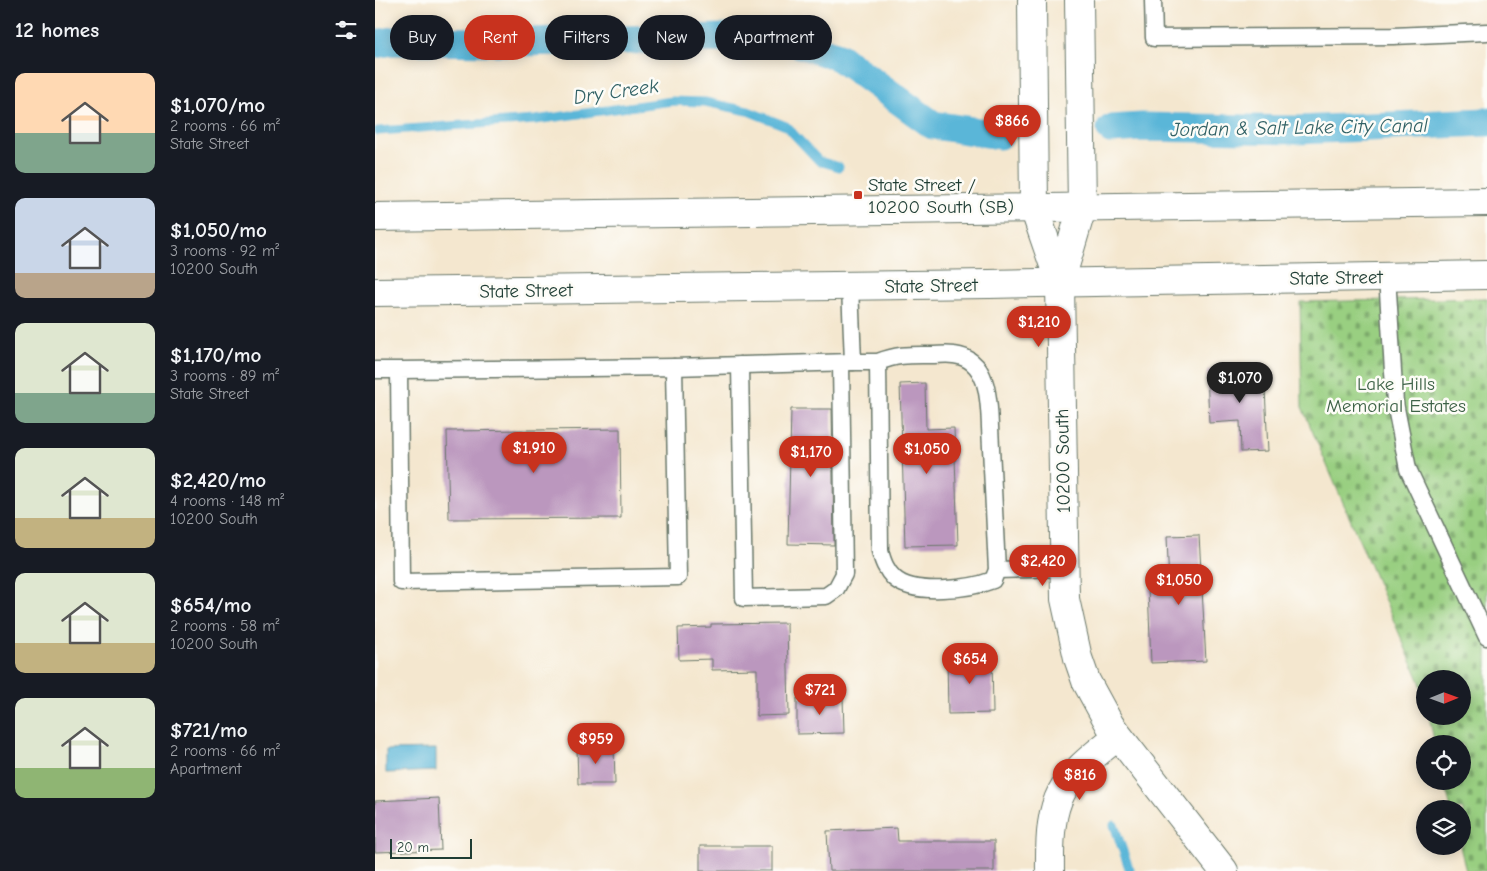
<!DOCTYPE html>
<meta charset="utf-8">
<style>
body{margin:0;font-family:"Comic Neue",sans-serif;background:#20242c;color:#f1f3f6;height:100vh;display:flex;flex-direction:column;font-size:19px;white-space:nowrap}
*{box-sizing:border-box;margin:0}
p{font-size:16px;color:#9ea1a6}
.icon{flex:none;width:28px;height:28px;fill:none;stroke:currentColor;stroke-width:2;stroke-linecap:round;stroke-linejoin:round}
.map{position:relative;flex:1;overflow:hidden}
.side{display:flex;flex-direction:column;background:#171b24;width:375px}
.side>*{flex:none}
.banner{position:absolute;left:15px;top:15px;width:475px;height:45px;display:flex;gap:10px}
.needle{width:32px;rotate:89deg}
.fabs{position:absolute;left:1041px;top:670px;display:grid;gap:10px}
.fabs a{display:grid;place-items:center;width:55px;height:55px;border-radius:50%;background:#171b24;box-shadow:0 2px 12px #0003;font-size:25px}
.scale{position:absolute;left:15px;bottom:12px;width:82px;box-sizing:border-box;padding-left:5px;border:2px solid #1f3d34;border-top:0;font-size:14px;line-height:18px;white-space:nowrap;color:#1f3d34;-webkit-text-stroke:4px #fdfcf7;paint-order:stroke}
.price{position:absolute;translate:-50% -42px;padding:0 11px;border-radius:18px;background:#c8321e;color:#fff;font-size:16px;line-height:32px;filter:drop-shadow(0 1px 2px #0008)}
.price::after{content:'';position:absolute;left:50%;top:30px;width:15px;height:11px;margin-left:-8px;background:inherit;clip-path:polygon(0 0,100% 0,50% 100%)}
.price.selected{background:#222;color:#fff}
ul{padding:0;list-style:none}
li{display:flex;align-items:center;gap:15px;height:125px;padding:0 15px}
li span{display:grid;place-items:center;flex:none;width:140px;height:100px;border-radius:10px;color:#555}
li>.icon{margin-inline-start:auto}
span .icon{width:60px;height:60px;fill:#fffc;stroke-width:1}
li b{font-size:21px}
h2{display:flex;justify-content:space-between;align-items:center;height:60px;padding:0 15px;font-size:21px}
.tag{padding:0 18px;border-radius:22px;background:#171b24;box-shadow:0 2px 12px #0003;font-size:18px;line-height:45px}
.tag.selected{background:#c8321e;color:#fff}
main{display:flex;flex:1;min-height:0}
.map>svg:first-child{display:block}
.cemetery{fill:url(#cemetery-stones);stroke:#5c865a}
.water{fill:#5ab6d8;stroke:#3c7a86}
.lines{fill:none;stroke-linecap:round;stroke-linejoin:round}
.stream{stroke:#5ab6d8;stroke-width:9}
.canal{stroke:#5ab6d8;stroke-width:29}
.building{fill:#bb97be}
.lane-casing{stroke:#6a786a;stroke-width:19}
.street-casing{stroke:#6a786a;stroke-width:30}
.secondary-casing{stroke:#6a786a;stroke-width:30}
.primary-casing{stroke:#6a786a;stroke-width:30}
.lane{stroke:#fff;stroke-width:16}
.street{stroke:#fff;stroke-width:28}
.secondary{stroke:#fff;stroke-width:28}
.primary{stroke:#fff;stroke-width:28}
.poi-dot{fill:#c8321e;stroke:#fdfcf7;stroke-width:2}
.labels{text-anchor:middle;stroke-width:5;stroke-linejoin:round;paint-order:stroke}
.poi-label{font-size:19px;fill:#1f3d34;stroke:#fdfcf7;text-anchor:start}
.street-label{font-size:19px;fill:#1f3d34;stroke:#fdfcf7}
.park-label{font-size:19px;fill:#3e6247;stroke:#fdfcf7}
.water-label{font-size:20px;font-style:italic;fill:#316165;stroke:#fdfcf7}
</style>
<main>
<section class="side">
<h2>12 homes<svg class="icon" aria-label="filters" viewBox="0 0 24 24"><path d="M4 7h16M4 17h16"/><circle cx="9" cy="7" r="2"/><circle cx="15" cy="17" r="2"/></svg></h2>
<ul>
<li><span style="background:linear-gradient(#ffd9b3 60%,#7fa58c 0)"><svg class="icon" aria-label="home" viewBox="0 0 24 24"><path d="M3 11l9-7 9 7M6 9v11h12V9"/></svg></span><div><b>$1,070/mo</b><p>2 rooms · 66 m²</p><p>State Street</p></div></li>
<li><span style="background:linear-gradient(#c9d6e8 75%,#b9a48a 0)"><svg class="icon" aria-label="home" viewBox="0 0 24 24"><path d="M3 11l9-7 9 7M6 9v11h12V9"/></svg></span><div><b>$1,050/mo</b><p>3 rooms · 92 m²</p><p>10200 South</p></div></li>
<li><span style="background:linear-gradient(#dfe7d0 70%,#7fa58c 0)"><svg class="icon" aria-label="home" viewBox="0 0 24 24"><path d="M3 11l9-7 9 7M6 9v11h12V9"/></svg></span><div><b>$1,170/mo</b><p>3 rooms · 89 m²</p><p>State Street</p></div></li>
<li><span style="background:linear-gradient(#dfe7d0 70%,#c2b280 0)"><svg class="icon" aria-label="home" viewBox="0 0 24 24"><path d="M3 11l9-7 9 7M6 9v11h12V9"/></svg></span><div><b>$2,420/mo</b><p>4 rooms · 148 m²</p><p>10200 South</p></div></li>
<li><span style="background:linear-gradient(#dfe7d0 70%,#c2b280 0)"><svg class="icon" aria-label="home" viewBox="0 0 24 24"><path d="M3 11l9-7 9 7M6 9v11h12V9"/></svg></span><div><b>$654/mo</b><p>2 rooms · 58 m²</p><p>10200 South</p></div></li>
<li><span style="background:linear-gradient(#dfe7d0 70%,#8fb573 0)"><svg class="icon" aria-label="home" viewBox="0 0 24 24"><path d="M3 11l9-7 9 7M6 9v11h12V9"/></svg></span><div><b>$721/mo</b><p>2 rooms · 66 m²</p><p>Apartment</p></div></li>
</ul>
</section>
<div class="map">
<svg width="1112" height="871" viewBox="0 0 1112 871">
<defs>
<pattern id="cemetery-stones" width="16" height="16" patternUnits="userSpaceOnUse" patternTransform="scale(1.25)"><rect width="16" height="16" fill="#99cf81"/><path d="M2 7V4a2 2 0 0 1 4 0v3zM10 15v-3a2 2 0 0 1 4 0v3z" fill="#7ca96a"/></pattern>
</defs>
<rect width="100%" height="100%" fill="#fdfcf7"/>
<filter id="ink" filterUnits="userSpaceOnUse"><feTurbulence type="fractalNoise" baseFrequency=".02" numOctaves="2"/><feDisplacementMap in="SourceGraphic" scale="10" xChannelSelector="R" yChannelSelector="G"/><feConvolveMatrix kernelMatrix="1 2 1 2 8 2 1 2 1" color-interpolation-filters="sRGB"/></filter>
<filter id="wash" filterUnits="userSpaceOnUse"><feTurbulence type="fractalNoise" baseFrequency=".0096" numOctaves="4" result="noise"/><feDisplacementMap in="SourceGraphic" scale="20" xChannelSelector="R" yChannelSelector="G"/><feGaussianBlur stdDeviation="1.12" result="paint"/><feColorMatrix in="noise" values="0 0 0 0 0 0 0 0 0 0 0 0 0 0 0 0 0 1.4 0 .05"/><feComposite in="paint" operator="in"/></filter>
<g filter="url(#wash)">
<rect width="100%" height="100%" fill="#f4e7cf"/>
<polygon class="cemetery" points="1112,298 1112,871 1091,871 1085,846 1088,846 1088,809 1076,809 1069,781 1088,781 1088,744 1060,744 1054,716 1088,716 1088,679 1050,679 1050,702 1045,682 927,407 925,302"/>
<polygon class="water" points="61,749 61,771 11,773 11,750"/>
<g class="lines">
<g class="stream">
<polyline points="736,129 767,127 923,130 1112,122"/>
<polyline points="3,131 160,120 297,101 330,102 373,111 411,126 444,161 464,167"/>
<polyline points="739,825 755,871"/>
</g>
<g class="canal">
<polyline points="0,44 18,41 140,42 404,37 464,57 558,125 624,135"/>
<polyline points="736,129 767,127 923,130 1112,122"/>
</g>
</g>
<g id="blocks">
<g class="building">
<polygon points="889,367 893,451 866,452 865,421 834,423 832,370"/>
<polygon points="550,383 551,429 579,428 583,545 530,546 525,384"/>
<polygon points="416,409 457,409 459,545 413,544"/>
<polygon points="245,429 246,518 74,519 72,431"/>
<polygon points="824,535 831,661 776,663 773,588 794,587 792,536"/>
<polygon points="412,623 414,715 382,716 382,669 337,670 337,659 304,660 303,628 336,627 336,624"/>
<polygon points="572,656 617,656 618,713 573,714"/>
<polygon points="468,697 469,733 422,734 422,698"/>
<polygon points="239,745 240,784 203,784 202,746"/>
<polygon points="64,798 66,850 0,852 0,801"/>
<polygon points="522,828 523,841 619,841 619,871 454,871 452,831"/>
<rect x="325" y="846" width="72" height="25"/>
</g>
</g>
</g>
<g filter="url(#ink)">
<use href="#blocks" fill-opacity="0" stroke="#6a786a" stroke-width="1"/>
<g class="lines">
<defs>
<g id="lane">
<polyline points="778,0 779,38 1018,36 1112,32"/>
<polyline points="1012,276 1020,403 1033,469 1112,637"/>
<path d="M478 362H503L505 551C508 562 511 570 519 578 538 596 595 589 618 580L622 570 615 427C614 401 614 359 579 355 572 354 564 355 556 355 535 355 524 354 503 362"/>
<polyline points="365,365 369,598 451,596 461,589 469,574 466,363"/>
<polyline points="299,367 478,362 475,286"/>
<polyline points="0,370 24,370 299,367 303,577 26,582 24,370"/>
<polyline points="622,570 689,568"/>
</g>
<g id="street">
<polyline points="657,0 659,208 685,283"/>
<polyline points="685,283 707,208 704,0"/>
<path d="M675 871C674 795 684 782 743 736"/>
</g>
<polyline id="secondary" points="685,283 690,599 703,658 711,681 735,725 849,871"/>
<g id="primary">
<polyline points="0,217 1112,202"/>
<polyline points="0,292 614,284 1112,275"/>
</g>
</defs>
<use href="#lane" class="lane-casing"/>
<use href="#street" class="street-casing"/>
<use href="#secondary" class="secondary-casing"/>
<use href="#primary" class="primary-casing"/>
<use href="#lane" class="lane"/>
<use href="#street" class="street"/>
<use href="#secondary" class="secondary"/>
<use href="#primary" class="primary"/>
</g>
</g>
<rect class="poi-dot" x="478" y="190" width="10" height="10" rx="2.5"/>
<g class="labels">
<g class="poi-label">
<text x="493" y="191">State Street /<tspan x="493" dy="22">10200 South (SB)</tspan></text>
</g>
<g class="street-label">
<text transform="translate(961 277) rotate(-1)" y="7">State Street</text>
<text transform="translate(556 285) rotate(-1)" y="7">State Street</text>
<text transform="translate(151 290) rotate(-1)" y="7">State Street</text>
<text transform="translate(687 461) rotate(-91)" y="7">10200 South</text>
</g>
<g class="park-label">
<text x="1021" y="390">Lake Hills<tspan x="1021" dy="22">Memorial Estates</tspan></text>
</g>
<g class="water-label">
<text transform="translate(241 91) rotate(-8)" y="7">Dry Creek</text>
<text transform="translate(924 127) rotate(-1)" y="7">Jordan &amp; Salt Lake City Canal</text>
</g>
</g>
</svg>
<div class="fabs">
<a><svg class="needle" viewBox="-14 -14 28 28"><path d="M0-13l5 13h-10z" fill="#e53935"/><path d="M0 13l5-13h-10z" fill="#9ea1a6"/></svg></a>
<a><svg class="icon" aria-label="locate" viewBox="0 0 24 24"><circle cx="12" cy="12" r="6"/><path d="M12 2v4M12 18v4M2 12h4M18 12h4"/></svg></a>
<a><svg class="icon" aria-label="layers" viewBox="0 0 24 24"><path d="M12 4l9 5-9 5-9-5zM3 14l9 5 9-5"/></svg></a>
</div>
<div class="scale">20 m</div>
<b class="price" style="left:637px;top:147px">$866</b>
<b class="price" style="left:664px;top:348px">$1,210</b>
<b class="price selected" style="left:865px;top:404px">$1,070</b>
<b class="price" style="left:159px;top:474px">$1,910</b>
<b class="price" style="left:552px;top:475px">$1,050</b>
<b class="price" style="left:436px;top:478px">$1,170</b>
<b class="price" style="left:668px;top:587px">$2,420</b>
<b class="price" style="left:804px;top:606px">$1,050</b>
<b class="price" style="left:595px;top:685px">$654</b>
<b class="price" style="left:445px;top:716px">$721</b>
<b class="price" style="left:221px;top:765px">$959</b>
<b class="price" style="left:705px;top:801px">$816</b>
<div class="banner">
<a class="tag">Buy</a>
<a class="tag selected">Rent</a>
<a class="tag">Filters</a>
<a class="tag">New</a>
<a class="tag">Apartment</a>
</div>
</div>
</main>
